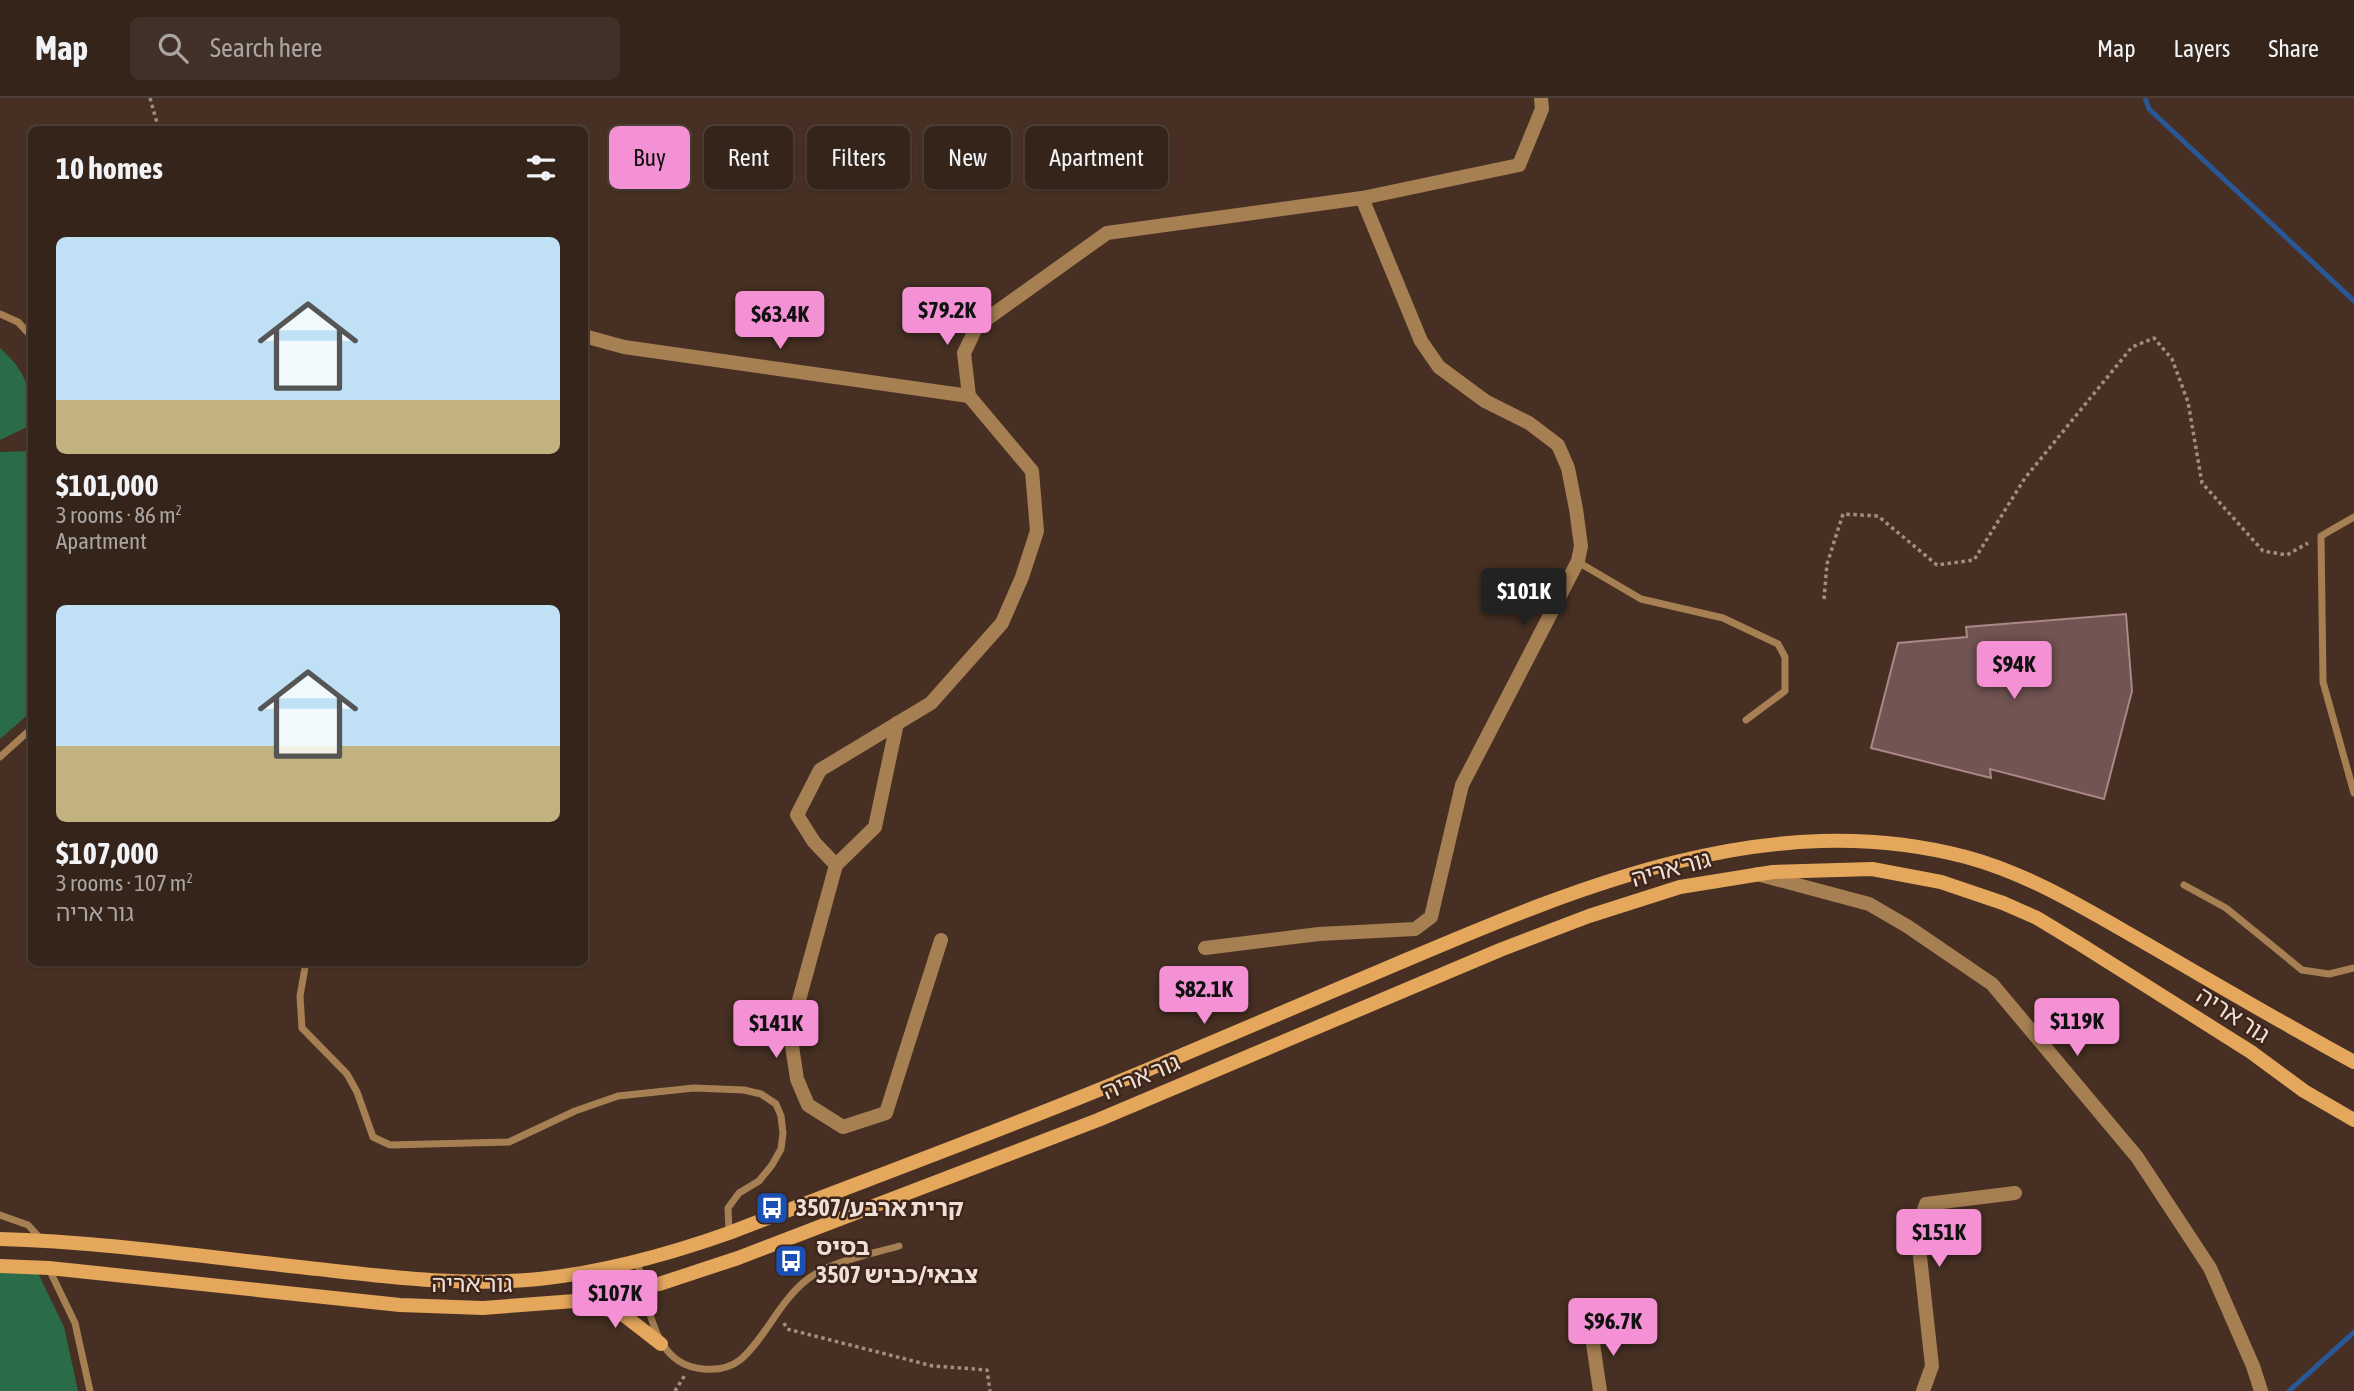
<!DOCTYPE html>
<meta charset="utf-8">
<style>
body{margin:0;font-family:"Asap Condensed","Noto Sans Hebrew",sans-serif;background:#403027;color:#f1f3f6;height:100vh;display:flex;flex-direction:column;font-size:26px;white-space:nowrap}
*{box-sizing:border-box;margin:0}
p{font-size:23px;color:#aaa4a2}
.icon{flex:none;width:38px;height:38px;fill:none;stroke:currentColor;stroke-width:2;stroke-linecap:round;stroke-linejoin:round}
.map{position:relative;flex:1;overflow:hidden}
.drawer{position:absolute;left:28px;top:28px;width:560px;height:840px;display:flex;flex-direction:column;background:#35241a;border-radius:10px;box-shadow:0 2px 5px #0004,0 0 0 2px #4f4139}
.drawer>*{flex:none}
.top-card{position:absolute;left:609px;top:28px;width:665px;height:63px;display:flex;gap:14px}
.price{position:absolute;translate:-50% -60px;padding:0 16px;border-radius:7px;background:#f491d4;color:#111;font-size:23px;line-height:46px;filter:drop-shadow(0 2px 4px #0008)}
.price::after{content:'';position:absolute;left:50%;top:42px;width:21px;height:16px;margin-left:-10px;background:inherit;clip-path:polygon(0 0,100% 0,50% 100%)}
.price.selected{background:#222;color:#fff}
ul{padding:0;list-style:none}
li{display:grid;align-content:center;gap:14px;height:371px;padding:0 28px}
li span{display:grid;place-items:center;height:217px;border-radius:10px;color:#555}
li>.icon{margin-inline-start:auto}
span .icon{width:126px;height:126px;fill:#fffc;stroke-width:1}
li b{font-size:30px}
h2{display:flex;justify-content:space-between;align-items:center;height:84px;padding:0 28px;font-size:30px}
.chip{padding:0 24px;border-radius:10px;background:#35241a;box-shadow:0 2px 5px #0004,0 0 0 2px #4f4139;font-size:24px;line-height:63px}
.chip.selected{background:#f491d4;color:#111}
header{display:flex;align-items:center;gap:42px;box-sizing:border-box;height:98px;padding:0 35px;background:#35241a;border-bottom:2px solid #4f4139}
header strong{font-size:33px}
nav{display:flex;gap:38px;margin-inline-start:auto;font-size:24px}
.search{width:490px;height:63px;background:#403027;display:flex;align-items:center;gap:18px;box-sizing:border-box;padding:0 24px;border-radius:10px;color:#aaa4a2;font-size:26px}
.map>svg:first-child{display:block}
.green{fill:#2b6c48}
.lines{fill:none;stroke-linecap:round;stroke-linejoin:round}
.stream{stroke:#2a5795;stroke-width:5}
.building{fill:#725452;stroke:#a98886;stroke-width:2}
.path{stroke:#a08e83;stroke-width:3.5;stroke-dasharray:3.5 3.5;stroke-linecap:butt}
.service{stroke:#a67f52;stroke-width:7}
.minor{stroke:#a67f52;stroke-width:14}
.secondary{stroke:#e5a75c;stroke-width:14}
.labels{text-anchor:middle;stroke-width:5;stroke-linejoin:round;paint-order:stroke}
.street-label{font-size:24px;fill:#eedfd7;stroke:#3d2619}
.poi-label{font-size:24px;font-weight:bold;fill:#eedfd7;stroke:#3d2619;text-anchor:start}
</style>
<header>
<strong>Map</strong>
<div class="search"><svg class="icon" aria-label="search" viewBox="0 0 24 24"><circle cx="10" cy="10" r="6"/><path d="M15 15l6 6"/></svg>Search here</div>
<nav><a>Map</a><a>Layers</a><a>Share</a></nav>
</header>
<div class="map">
<svg width="2354" height="1293" viewBox="0 0 2354 1293">
<rect width="100%" height="100%" fill="#473023"/>
<g class="green">
<path d="M0 250C26 273 32 292 31 327L0 342Z"/>
<polygon points="32,353 31,614 0,641 0,354"/>
<polygon points="0,1175 38,1175 64,1229 78,1293 0,1293"/>
</g>
<g class="lines">
<g class="stream">
<polyline points="2145,0 2149,11 2354,203"/>
<polyline points="2289,1293 2354,1234"/>
</g>
</g>
<polygon class="building" points="2126,516 2132,593 2104,701 1990,671 1991,680 1871,650 1898,545 1967,539 1966,529"/>
<g class="lines">
<g class="path">
<polyline points="150,0 159,32"/>
<polyline points="1824,501 1827,466 1843,416 1878,418 1937,467 1974,462 2025,380 2132,249 2154,240 2172,261 2188,304 2202,385 2263,453 2287,457 2308,445"/>
<polyline points="784,1225 787,1231 933,1268 987,1272 990,1293"/>
<polyline points="675,1293 685,1277"/>
</g>
<g class="service">
<polyline points="0,216 18,224 32,239"/>
<polyline points="2354,419 2321,438 2323,584 2354,695"/>
<polyline points="1578,464 1641,501 1723,520 1778,546 1785,559 1785,593 1746,622"/>
<polyline points="0,659 32,630"/>
<polyline points="2184,787 2226,810 2302,872 2329,876 2354,870"/>
<polyline points="306,864 300,898 302,930 347,976 357,994 373,1039 390,1047 509,1044 575,1013 618,998 694,990 744,992 761,996 776,1006 781,1018 783,1035 781,1051 772,1067 759,1083 739,1095 728,1110 729,1134"/>
<polyline points="0,1117 28,1127 40,1140"/>
<path d="M637 1163C649 1204 651 1268 704 1271 717 1272 730 1270 740 1262 763 1243 779 1205 804 1184 829 1163 869 1157 899 1148"/>
<polyline points="49,1171 75,1225 90,1293"/>
</g>
<g class="minor">
<polyline points="584,238 624,249 969,298"/>
<polyline points="897,625 875,729 836,767 790,935 797,981 808,1007 843,1029 886,1015 941,842"/>
<polyline points="836,767 814,744 797,717 820,672 931,605 1002,525 1022,479 1037,433 1032,373 969,298 964,255 977,228 1107,135 1362,100 1519,67 1542,11 1541,0"/>
<polyline points="1757,776 1869,806 1907,828 1992,886 2137,1059 2210,1170 2253,1268 2261,1293"/>
<polyline points="1205,850 1319,836 1415,831 1431,819 1462,687 1578,463 1581,448 1576,411 1568,370 1558,347 1529,325 1485,303 1439,269 1421,243 1362,100"/>
<polyline points="1591,1232 1600,1293"/>
<polyline points="1923,1293 1932,1268 1917,1131 1926,1106 2015,1095"/>
</g>
<g class="secondary">
<path d="M0 1141C109 1144 219 1161 327 1172 398 1180 468 1188 539 1181 604 1174 667 1157 729 1135 868 1081 1009 1030 1147 972 1233 935 1320 899 1406 862 1583 787 1770 708 1966 759 2029 776 2084 810 2140 842 2211 883 2282 925 2354 964"/>
<polyline points="0,1168 49,1170 400,1207 483,1210 588,1202 659,1186 738,1160 1098,1022 1500,852 1589,818 1680,789 1773,774 1872,771 1941,784 2003,805 2037,820 2080,846 2251,954 2304,993 2354,1022"/>
<polyline points="586,1206 621,1215 661,1246"/>
</g>
</g>
<defs>
<symbol id="bus-square" viewBox="-11 -11 22 22"><rect x="-9" y="-9" width="18" height="18" rx="4" fill="#1a4fb4" stroke="#3d2619"/><path d="M-5-6H5V4H4V6H2V4H-2V6H-4V4H-5ZM-3.5-4V0h7V-4ZM-3.5 1.2v1.5H-2V1.2ZM2 1.2v1.5H3.5V1.2Z" fill="#fff"/></symbol>
</defs>
<g fill-rule="evenodd">
<use href="#bus-square" x="753" y="1091" width="38" height="38"/>
<use href="#bus-square" x="772" y="1144" width="38" height="38"/>
</g>
<g class="labels">
<g class="street-label">
<text transform="translate(1671 771) rotate(-15)" y="8">גור אריה</text>
<text transform="translate(2233 917) rotate(33)" y="8">גור אריה</text>
<text transform="translate(1141 979) rotate(-23)" y="8">גור אריה</text>
<text x="472" y="1194">גור אריה</text>
</g>
<g class="poi-label">
<text x="796" y="1118">קרית ארבע/3507</text>
<text x="816" y="1157">בסיס<tspan x="816" dy="28">צבאי/כביש 3507</tspan></text>
</g>
</g>
</svg>
<b class="price" style="left:947px;top:249px">$79.2K</b>
<b class="price" style="left:780px;top:253px">$63.4K</b>
<b class="price selected" style="left:1524px;top:530px">$101K</b>
<b class="price" style="left:2014px;top:603px">$94K</b>
<b class="price" style="left:1204px;top:928px">$82.1K</b>
<b class="price" style="left:2077px;top:960px">$119K</b>
<b class="price" style="left:776px;top:962px">$141K</b>
<b class="price" style="left:1939px;top:1171px">$151K</b>
<b class="price" style="left:615px;top:1232px">$107K</b>
<b class="price" style="left:1613px;top:1260px">$96.7K</b>
<div class="top-card">
<a class="chip selected">Buy</a>
<a class="chip">Rent</a>
<a class="chip">Filters</a>
<a class="chip">New</a>
<a class="chip">Apartment</a>
</div>
<section class="drawer">
<h2>10 homes<svg class="icon" aria-label="filters" viewBox="0 0 24 24"><path d="M4 7h16M4 17h16"/><circle cx="9" cy="7" r="2"/><circle cx="15" cy="17" r="2"/></svg></h2>
<ul>
<li><span style="background:linear-gradient(#bfe0f5 75%,#c2b280 0)"><svg class="icon" aria-label="home" viewBox="0 0 24 24"><path d="M3 11l9-7 9 7M6 9v11h12V9"/></svg></span><div><b>$101,000</b><p>3 rooms · 86 m²</p><p>Apartment</p></div></li>
<li><span style="background:linear-gradient(#bfe0f5 65%,#c2b280 0)"><svg class="icon" aria-label="home" viewBox="0 0 24 24"><path d="M3 11l9-7 9 7M6 9v11h12V9"/></svg></span><div><b>$107,000</b><p>3 rooms · 107 m²</p><p>גור אריה</p></div></li>
</ul>
</section>
</div>
